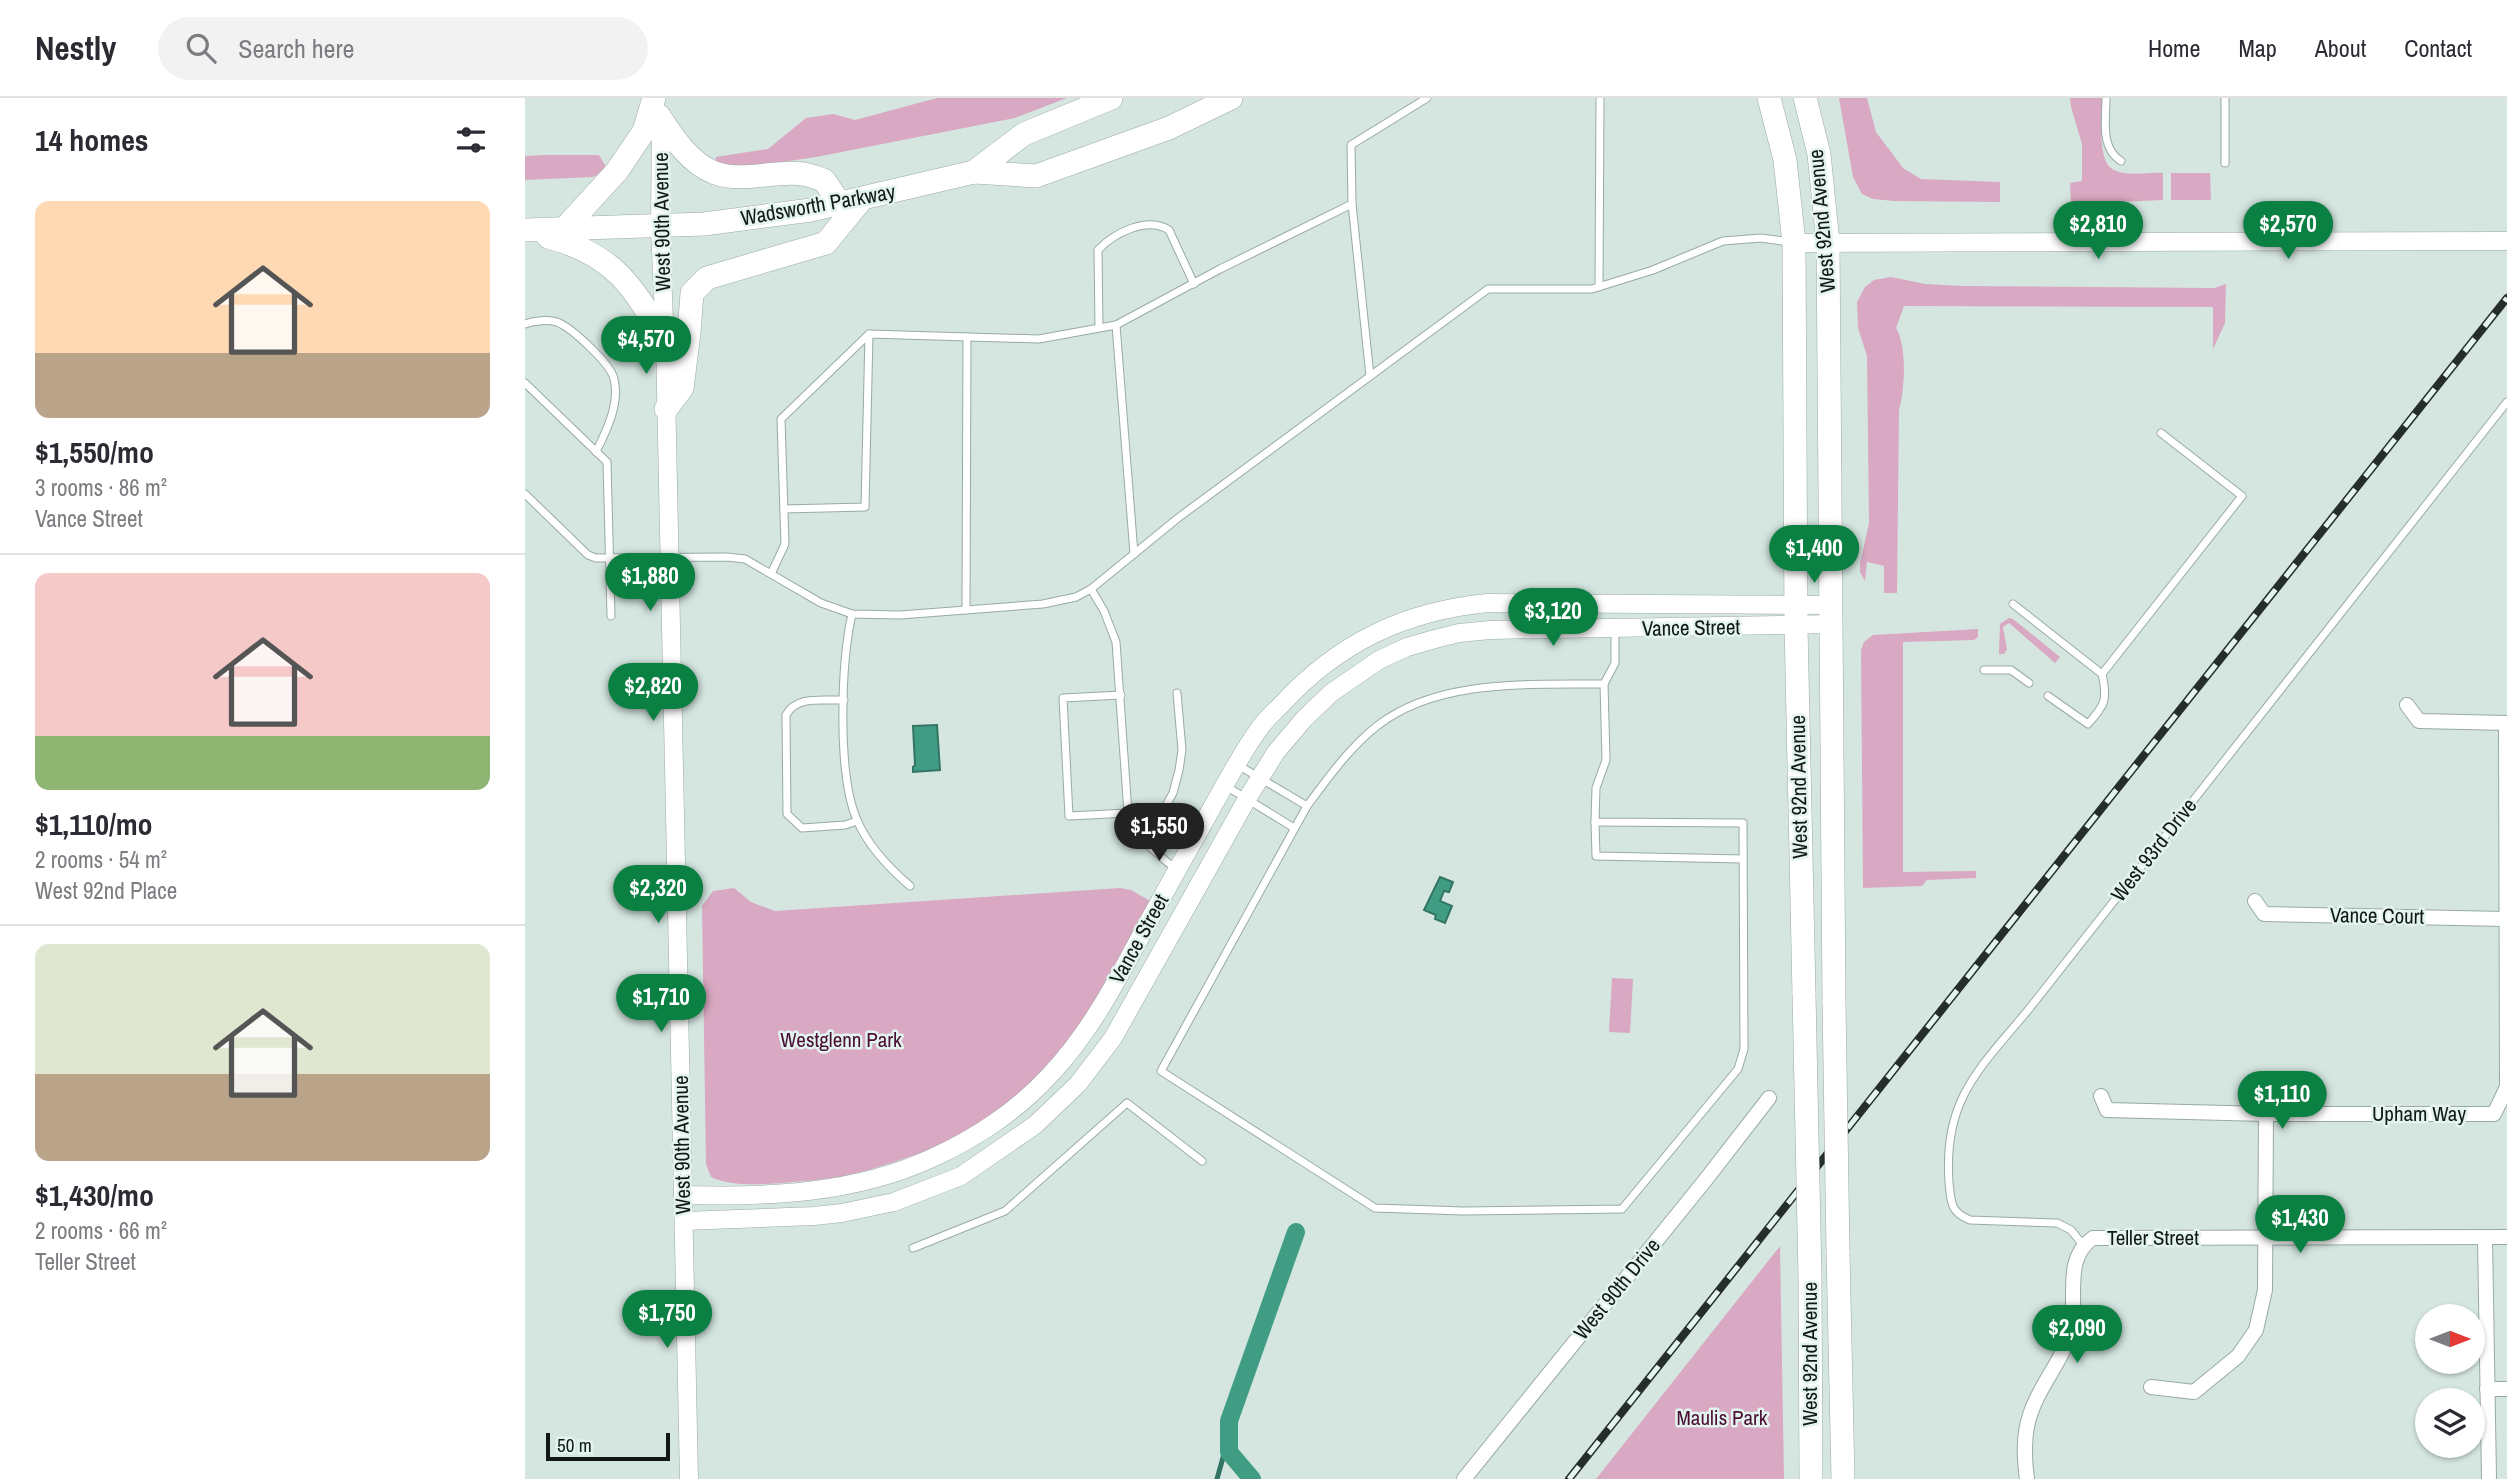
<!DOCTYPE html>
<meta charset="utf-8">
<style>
body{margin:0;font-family:"Archivo Narrow",sans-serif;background:#f2f2f3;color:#2b2b33;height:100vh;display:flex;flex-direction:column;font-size:26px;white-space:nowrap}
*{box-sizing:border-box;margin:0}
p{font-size:23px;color:#7c7c81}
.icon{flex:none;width:38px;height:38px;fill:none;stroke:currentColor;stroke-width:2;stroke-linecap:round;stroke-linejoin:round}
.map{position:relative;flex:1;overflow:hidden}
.drawer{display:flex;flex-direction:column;background:#fff;width:525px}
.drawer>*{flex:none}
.needle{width:46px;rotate:90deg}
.buttons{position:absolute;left:1890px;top:1206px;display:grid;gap:14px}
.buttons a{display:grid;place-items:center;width:70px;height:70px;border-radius:50%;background:#fff;box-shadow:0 2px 5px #0004;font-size:35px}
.scale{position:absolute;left:21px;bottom:18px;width:124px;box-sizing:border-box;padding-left:7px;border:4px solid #121816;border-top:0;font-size:19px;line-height:24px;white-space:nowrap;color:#121816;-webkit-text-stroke:5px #e2f4ed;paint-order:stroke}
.price{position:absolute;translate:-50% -60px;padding:0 16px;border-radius:24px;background:#0b8043;color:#fff;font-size:23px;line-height:46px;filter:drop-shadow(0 2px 4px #0008)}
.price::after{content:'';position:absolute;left:50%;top:42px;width:21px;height:16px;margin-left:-10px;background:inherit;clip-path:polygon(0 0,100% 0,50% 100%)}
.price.active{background:#222;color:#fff}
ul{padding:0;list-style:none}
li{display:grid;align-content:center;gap:14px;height:371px;padding:0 35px}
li+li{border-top:2px solid #e1e1e2}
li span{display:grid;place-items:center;height:217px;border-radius:14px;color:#555}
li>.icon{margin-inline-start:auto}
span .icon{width:126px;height:126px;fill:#fffc;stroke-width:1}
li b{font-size:30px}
h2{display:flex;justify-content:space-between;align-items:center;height:84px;padding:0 35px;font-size:30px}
header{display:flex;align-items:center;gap:42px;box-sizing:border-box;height:98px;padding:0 35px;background:#fff;border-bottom:2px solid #e1e1e2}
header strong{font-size:33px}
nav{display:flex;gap:38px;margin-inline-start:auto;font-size:24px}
.search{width:490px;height:63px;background:#f2f2f3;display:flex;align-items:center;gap:18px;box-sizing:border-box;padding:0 24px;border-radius:38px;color:#7c7c81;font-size:26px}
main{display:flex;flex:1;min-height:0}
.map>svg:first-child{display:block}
.green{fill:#d9a8c2}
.water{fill:#409d84;stroke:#327563;stroke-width:2}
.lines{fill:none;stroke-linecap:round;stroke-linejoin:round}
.stream{stroke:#327563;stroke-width:5}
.canal{stroke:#409d84;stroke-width:18}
.service-casing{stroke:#99aaa4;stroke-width:9}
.minor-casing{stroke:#99aaa4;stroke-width:16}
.tertiary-casing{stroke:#99aaa4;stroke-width:19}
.primary-casing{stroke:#99aaa4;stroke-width:24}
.service{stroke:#fff;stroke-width:7}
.minor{stroke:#fff;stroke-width:14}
.tertiary{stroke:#fff;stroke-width:18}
.primary{stroke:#fff;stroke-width:23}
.rail-casing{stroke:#262e2b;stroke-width:8}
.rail{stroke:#e2f4ed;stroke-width:5;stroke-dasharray:16;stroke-linecap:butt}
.primary-bridge-casing{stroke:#99aaa4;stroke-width:24;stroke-linecap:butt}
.primary-bridge{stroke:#fff;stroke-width:23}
.labels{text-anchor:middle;stroke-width:5;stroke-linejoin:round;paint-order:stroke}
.street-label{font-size:21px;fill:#121816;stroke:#e2f4ed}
.park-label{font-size:21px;fill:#4b0d35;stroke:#e2f4ed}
</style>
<header>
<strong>Nestly</strong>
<div class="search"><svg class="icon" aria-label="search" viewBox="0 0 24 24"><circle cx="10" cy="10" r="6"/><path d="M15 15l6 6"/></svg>Search here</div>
<nav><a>Home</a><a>Map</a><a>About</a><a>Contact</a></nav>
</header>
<main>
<section class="drawer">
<h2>14 homes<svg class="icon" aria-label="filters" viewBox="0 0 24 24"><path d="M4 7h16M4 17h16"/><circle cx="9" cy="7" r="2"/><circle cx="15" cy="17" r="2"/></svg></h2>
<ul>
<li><span style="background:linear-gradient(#ffd9b3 70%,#b9a48a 0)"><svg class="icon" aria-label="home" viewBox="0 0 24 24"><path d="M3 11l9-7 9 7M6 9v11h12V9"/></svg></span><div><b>$1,550/mo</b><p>3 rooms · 86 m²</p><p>Vance Street</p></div></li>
<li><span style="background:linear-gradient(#f6c9c9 75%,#8fb573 0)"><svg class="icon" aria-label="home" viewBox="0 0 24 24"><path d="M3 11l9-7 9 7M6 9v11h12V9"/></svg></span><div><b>$1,110/mo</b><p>2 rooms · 54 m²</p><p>West 92nd Place</p></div></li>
<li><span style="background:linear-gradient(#dfe7d0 60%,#b9a48a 0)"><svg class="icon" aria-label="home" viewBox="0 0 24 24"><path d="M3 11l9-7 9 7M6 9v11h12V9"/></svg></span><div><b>$1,430/mo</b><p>2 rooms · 66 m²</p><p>Teller Street</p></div></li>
</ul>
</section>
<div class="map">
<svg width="1982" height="1381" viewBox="0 0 1982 1381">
<rect width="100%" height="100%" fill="#d5e6e0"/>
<g class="green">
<polygon points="412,0 542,0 490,20 291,59 216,70 190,64 191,59 243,51 281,20 308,16 330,22"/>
<polygon points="1314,0 1342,0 1351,34 1378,70 1396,81 1475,84 1475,104 1370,103 1348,101 1337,96 1328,79"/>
<path d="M1545 0H1577C1577 17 1572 61 1587 71 1600 79 1624 74 1638 75V102L1546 106 1545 85 1557 83V46L1546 9Z"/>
<polygon points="20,57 74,57 80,67 80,75 67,79 0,82 0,58"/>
<polygon points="1646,75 1685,75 1686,102 1646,102"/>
<path d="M1366 179 1400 186 1436 188 1689 190 1701 186 1700 225 1688 251V209L1379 208 1371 230C1382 248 1380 291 1374 312L1372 495H1359V468L1342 464 1340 483 1335 474V466L1344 425 1342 258 1333 230 1332 204 1340 189 1349 182Z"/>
<polygon points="1484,520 1488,521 1535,559 1530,565 1484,525 1478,529 1482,551 1479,556 1474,556 1475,526"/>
<polygon points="1453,531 1453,539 1449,542 1378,544 1378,774 1451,773 1451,780 1402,782 1397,788 1338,790 1336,552 1339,544 1348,537"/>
<path d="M209 790 226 804 250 813 595 790 606 792 625 803C605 839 588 877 566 911 534 961 489 1007 438 1036 416 1049 392 1056 369 1064 339 1074 311 1081 281 1083 253 1085 211 1091 186 1079L181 1066 177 808 188 793Z"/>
<polygon points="1087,880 1108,881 1105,935 1084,934"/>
<polygon points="1255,1148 1259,1381 1071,1381"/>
</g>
<g class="water">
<polygon points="412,627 415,672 388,674 388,669 390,667 388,628"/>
<polygon points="915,779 928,784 924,794 919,793 915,803 927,808 920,825 910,821 911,817 899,812"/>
</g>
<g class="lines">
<polyline class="stream" points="692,1381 699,1356"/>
<polyline class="canal" points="727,1381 704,1354 704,1323 771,1134"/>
<defs>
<g id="service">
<path d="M1581 0C1581 22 1575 50 1596 63"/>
<polyline points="1700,65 1700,0"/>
<polyline points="1074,189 1075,0"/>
<path d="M0 226C9 223 23 221 32 224 47 230 86 266 89 281 95 305 82 332 71 354"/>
<polyline points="591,227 609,456"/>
<path d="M574 229 573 152C589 135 622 118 644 132L669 186"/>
<polyline points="845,278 827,106 826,47 902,0"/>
<polyline points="0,285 82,364 86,518"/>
<polyline points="0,396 63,457 71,460 202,459 220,461 296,505 327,516 375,517 518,506 551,499 566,491 653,420 963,191 1067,191 1128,172 1198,143 1236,140 1265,144"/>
<polyline points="259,411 340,409 344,236"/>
<polyline points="246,476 260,446 256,321 344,236 514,241 591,227 695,171 827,106"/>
<polyline points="566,491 579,513 591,544 603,715 623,747 642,764 652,771"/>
<polyline points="1488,506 1577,576 1717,398 1636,335"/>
<polyline points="441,512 442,239"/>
<path d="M327 516C316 565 312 676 332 722 343 748 364 770 385 788"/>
<polyline points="1459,572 1486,572 1504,585"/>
<path d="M1079 586 1081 662 1071 690 1070 724 1218 725 1219 951 1213 971 1097 1111 938 1113 850 1110 636 973 782 708C803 680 824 650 852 628 913 580 1006 587 1079 586Z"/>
<polyline points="1079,586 1090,565 1090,531"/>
<polyline points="596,597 538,600 544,718 603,715"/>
<path d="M1523 598 1563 626C1580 607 1583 602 1577 576"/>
<path d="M319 602C298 603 272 597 261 617L262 716 277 730 320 727 332 723"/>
<polyline points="713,667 782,708"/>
<polyline points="701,688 769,730"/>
<polyline points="1070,724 1071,758 1218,761"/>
<polyline points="623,747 632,723 648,695 654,672 657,652 652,595"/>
<path d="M1558 1147 1546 1132 1532 1125 1445 1122C1425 1114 1426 1104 1424 1084 1418 1001 1455 970 1504 911L1982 304"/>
<polyline points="388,1150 480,1113 602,1005 677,1063"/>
</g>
<g id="minor">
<polyline points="1882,607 1894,623 1982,625"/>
<polyline points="1981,625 1982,986"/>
<polyline points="1730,803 1739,816 1980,821"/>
<polyline points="1576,998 1582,1012 1741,1016 1969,1016 1982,989"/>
<polyline points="1960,1139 1964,1381"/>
<polyline points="1626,1289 1669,1294 1713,1258 1731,1232 1740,1192 1741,1016"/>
<polyline points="1962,1291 1982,1291"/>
<polyline points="939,1381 1182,1080 1244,1000"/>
<path d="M1502 1381C1499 1359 1498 1338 1505 1317 1515 1284 1542 1260 1547 1224 1551 1194 1540 1159 1568 1140L1982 1139"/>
</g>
<g id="tertiary">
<polyline points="136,16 135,129 140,244 164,1381"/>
<polyline points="1269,145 1982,143"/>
<path d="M158 1097C243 1099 329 1096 407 1060 450 1041 493 1012 525 977 561 939 587 892 611 847 635 802 660 758 684 715 700 687 715 657 734 631 740 622 748 615 756 607 813 545 879 513 963 505L1307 507"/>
<polyline points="159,1123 289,1118 317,1115 369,1104 436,1078 510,1027 553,986 588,940 722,701 751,654 779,621 806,595 854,562 882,549 910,541 934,535 965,532 1307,526"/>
</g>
<g id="primary">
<polyline points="1244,0 1260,62 1269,145 1271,528 1279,896"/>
<polyline points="1280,0 1294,56 1303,145 1309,905"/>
<path d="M136 21C149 41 166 66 190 75 217 85 250 72 278 76 285 77 292 80 299 82L315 106"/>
<polyline points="449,74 499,36 586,0"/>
<polyline points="39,131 92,73 119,33 129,0"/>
<polyline points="0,132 179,126 286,112 449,74 511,78 644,30 706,0"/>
<path d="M23 139C89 156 109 189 140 244"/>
<polyline points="141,311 157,290 164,235 167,195 182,180 301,145 337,101"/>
<polyline points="1313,1153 1318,1381"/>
<polyline points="1285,1178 1286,1381"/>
</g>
</defs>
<use href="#service" class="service-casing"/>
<use href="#minor" class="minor-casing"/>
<use href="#tertiary" class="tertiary-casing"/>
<use href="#primary" class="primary-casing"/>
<use href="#service" class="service"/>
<use href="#minor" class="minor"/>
<use href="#tertiary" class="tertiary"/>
<use href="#primary" class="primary"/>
<defs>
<polyline id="rail" points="1044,1381 1982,200"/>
</defs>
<use href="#rail" class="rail-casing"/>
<use href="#rail" class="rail"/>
<defs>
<g id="primary-bridge">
<polyline points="1279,896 1285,1178"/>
<polyline points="1309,905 1313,1153"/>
</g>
</defs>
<use href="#primary-bridge" class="primary-bridge-casing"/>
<use href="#primary-bridge" class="primary-bridge"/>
</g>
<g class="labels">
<g class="street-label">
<text transform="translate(293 107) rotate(-10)" y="7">Wadsworth Parkway</text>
<text transform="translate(1297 123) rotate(-95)" y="7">West 92nd Avenue</text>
<text transform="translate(137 124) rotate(-91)" y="7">West 90th Avenue</text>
<text transform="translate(1166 530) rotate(-1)" y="7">Vance Street</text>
<text transform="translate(1274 689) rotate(-91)" y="7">West 92nd Avenue</text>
<text transform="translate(1629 752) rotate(-52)" y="7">West 93rd Drive</text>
<text transform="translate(1852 818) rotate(1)" y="7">Vance Court</text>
<text transform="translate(614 841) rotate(-61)" y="7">Vance Street</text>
<text x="1894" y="1023">Upham Way</text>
<text transform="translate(157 1047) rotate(-91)" y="7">West 90th Avenue</text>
<text x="1628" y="1147">Teller Street</text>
<text transform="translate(1092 1191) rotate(-51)" y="7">West 90th Drive</text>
<text transform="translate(1285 1256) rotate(-90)" y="7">West 92nd Avenue</text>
</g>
<g class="park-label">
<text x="316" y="949">Westglenn Park</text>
<text x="1197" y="1327">Maulis Park</text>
</g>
</g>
</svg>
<div class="buttons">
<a><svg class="needle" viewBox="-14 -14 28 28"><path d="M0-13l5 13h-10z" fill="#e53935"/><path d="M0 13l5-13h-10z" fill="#7c7c81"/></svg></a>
<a><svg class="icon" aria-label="layers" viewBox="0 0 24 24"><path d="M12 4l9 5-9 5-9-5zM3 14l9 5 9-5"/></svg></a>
</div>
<div class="scale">50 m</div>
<b class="price" style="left:1573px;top:163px">$2,810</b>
<b class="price" style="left:1763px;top:163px">$2,570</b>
<b class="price" style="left:121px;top:278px">$4,570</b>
<b class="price" style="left:1289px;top:487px">$1,400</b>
<b class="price" style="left:125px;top:515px">$1,880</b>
<b class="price" style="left:1028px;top:550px">$3,120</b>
<b class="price" style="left:128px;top:625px">$2,820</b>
<b class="price active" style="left:634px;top:765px">$1,550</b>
<b class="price" style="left:133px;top:827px">$2,320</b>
<b class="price" style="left:136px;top:936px">$1,710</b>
<b class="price" style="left:1757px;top:1033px">$1,110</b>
<b class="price" style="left:1775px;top:1157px">$1,430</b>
<b class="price" style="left:142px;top:1252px">$1,750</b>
<b class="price" style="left:1552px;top:1267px">$2,090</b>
</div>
</main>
